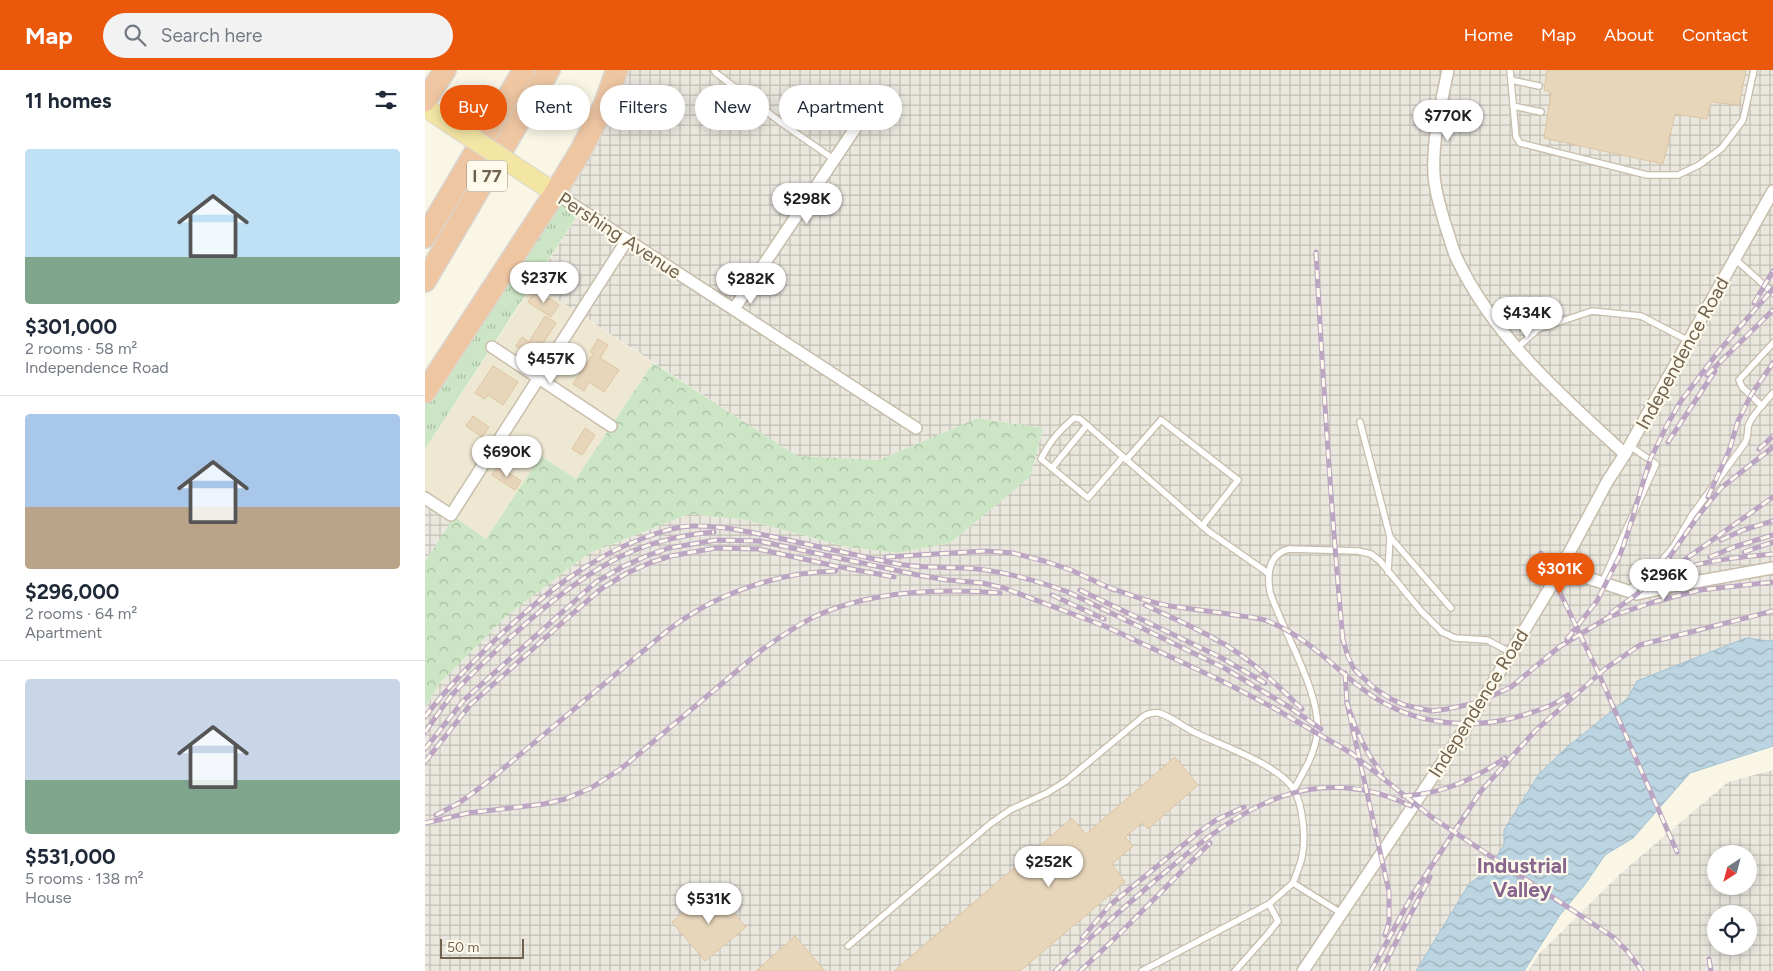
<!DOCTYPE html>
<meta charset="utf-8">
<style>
body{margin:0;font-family:Figtree,sans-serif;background:#f2f2f3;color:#1f2937;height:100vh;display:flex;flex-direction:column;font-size:19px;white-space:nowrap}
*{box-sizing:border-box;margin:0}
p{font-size:16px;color:#747a83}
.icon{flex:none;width:28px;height:28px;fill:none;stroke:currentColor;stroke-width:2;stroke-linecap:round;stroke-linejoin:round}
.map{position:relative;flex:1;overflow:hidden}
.panel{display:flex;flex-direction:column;background:#fff;width:425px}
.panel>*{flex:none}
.hud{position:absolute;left:15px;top:15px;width:475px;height:45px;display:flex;gap:10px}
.needle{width:32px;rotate:216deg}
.buttons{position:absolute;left:1282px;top:775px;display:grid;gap:10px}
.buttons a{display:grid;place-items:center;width:50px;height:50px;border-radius:50%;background:#fff;box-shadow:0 2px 12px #0003;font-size:25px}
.scale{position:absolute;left:15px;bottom:12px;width:84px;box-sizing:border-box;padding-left:5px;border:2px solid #71614d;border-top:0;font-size:14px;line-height:18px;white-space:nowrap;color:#71614d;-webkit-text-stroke:4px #fdfaec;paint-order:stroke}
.price{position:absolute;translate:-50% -42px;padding:0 11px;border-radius:18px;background:#fff;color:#222;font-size:16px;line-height:32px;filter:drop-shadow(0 1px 2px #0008)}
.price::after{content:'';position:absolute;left:50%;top:30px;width:15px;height:11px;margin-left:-8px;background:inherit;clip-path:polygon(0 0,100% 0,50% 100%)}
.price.current{background:#ea580c;color:#fff}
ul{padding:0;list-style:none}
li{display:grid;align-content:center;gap:10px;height:265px;padding:0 25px}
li+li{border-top:1px solid #e0e1e3}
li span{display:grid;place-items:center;height:155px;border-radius:5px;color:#555}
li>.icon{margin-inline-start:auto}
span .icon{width:90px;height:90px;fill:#fffc;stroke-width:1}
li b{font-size:21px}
h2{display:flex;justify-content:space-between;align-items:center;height:60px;padding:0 25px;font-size:21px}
.pill{padding:0 18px;border-radius:22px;background:#fff;box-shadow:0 2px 12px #0003;font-size:18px;line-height:45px}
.pill.current{background:#ea580c;color:#fff}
header{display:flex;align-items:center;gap:30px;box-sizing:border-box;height:70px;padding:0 25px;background:#ea580c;color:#fff}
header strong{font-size:24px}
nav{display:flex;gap:28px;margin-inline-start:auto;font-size:18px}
.search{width:350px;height:45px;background:#f2f2f3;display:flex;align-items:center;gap:12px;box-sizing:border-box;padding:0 18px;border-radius:28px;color:#747a83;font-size:19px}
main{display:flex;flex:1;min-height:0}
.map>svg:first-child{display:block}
.residential{fill:#eee7d2}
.industrial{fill:url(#industrial-grid);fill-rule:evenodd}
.grass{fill:url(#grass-tufts)}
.forest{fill:url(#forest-crowns)}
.water{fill:url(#water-waves);stroke:#a3c2d2}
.building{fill:#e8d6bb;stroke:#dec5a2}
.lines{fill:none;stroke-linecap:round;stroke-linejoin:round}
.service-casing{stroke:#c8bdab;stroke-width:8}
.minor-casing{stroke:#c8bdab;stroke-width:14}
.primary-casing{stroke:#dad6d1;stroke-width:21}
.motorway-casing{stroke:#dad6d1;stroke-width:24}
.service{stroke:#fff;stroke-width:5.5}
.minor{stroke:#fff;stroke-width:11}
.primary{stroke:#f3e5a4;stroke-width:19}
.motorway{stroke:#eec6a2;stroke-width:21}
.rail-casing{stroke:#bba5c2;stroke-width:5}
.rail{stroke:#fdfaec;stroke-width:3;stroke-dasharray:9;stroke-linecap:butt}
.primary-bridge-casing{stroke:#dad6d1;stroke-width:21;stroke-linecap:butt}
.primary-bridge{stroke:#f3e5a4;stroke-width:19}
.labels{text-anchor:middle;stroke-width:4.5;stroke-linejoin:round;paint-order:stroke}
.shield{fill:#fdfaec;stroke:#9b8f7d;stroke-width:1}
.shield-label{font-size:18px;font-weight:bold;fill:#71614d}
.street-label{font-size:19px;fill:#71614d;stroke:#fdfaec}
.quarter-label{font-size:21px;font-weight:bold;fill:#88658c;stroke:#fdfaec}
</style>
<header>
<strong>Map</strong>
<div class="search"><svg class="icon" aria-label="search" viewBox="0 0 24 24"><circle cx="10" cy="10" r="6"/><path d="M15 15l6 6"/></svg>Search here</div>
<nav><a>Home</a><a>Map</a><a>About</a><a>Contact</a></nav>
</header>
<main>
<section class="panel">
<h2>11 homes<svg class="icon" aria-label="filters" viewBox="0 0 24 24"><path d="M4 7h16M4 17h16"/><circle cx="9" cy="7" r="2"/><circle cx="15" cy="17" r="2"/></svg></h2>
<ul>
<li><span style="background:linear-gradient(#bfe0f5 70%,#7fa58c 0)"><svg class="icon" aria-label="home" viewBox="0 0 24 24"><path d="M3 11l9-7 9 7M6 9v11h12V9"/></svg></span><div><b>$301,000</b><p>2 rooms · 58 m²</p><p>Independence Road</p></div></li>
<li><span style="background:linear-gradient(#a9c7e8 60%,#b9a48a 0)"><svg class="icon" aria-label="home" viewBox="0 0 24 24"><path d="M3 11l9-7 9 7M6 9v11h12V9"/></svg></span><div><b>$296,000</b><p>2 rooms · 64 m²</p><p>Apartment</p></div></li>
<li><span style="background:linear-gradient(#c9d6e8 65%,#7fa58c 0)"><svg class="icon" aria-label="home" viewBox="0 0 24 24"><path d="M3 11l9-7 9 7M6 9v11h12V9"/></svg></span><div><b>$531,000</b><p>5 rooms · 138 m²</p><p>House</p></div></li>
</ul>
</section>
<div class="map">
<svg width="1348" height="901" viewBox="0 0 1348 901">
<defs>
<pattern id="industrial-grid" width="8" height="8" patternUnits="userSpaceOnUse" patternTransform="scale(1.25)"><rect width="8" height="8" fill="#eae7df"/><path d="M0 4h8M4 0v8" fill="none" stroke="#c2bfb7"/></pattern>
<pattern id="grass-tufts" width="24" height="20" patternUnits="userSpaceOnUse" patternTransform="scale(1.25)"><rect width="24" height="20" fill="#cce6c5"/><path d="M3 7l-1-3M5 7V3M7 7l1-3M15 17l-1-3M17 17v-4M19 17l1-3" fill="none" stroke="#aabea2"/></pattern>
<pattern id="forest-crowns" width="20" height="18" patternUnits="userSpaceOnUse" patternTransform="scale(1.25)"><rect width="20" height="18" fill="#cce6c5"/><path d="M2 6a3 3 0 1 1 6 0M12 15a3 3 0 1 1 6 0" fill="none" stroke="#aabea2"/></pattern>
<pattern id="water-waves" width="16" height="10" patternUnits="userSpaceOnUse" patternTransform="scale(1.25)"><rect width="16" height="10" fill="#bcd5e2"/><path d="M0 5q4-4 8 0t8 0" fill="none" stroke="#9db0b9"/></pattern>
</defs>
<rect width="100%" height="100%" fill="#faf6e6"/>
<polygon class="residential" points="109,214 228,293 151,409 116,386 61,469 0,428 0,379"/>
<g class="industrial">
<polygon points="192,0 1348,0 1348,570 1344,571 1321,568 1212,611 1203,628 1141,678 1114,704 1079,760 1079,775 1063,800 1044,814 991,901 0,901 0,637 15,613 80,547 164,483 264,444 321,450 423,477 473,483 525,473 605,406 618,358 554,348 454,390 371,386 109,214 156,140 130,123"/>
<polygon points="0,428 29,447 0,492"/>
<path d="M1348 700V901H1104L1113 885 1196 803 1303 712ZM1291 784H1324V816H1291ZM1291 844H1324V876H1291Z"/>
</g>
<polygon class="grass" points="130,123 156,140 0,379 0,322"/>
<polygon class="forest" points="228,293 372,386 454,390 553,348 618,358 605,407 525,473 473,483 423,477 321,450 264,444 164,483 80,547 15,613 0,637 0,492 29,447 61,469 116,386 151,409"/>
<polygon class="water" points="1321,568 1344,571 1348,570 1348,676 1265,703 1208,768 1180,785 1161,813 1135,845 1099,901 991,901 1044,814 1063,800 1079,775 1079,760 1114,704 1141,678 1203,628 1212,611"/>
<g class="building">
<polygon points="1122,0 1321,0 1314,35 1286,32 1282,49 1250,44 1238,94 1119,68 1126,23 1119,20"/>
<polygon points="110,222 122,230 124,228 134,235 126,247 103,232"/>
<polygon points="120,246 131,253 109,287 91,276 97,267 104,272"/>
<polygon points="173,269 183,275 175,288 194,300 179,322 164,312 159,321 148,314 168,284 165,282"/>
<polygon points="68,296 93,312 78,335 63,325 60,329 50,323"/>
<polygon points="48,346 64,357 57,367 41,356"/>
<polygon points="160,358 170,365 157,385 147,379"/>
<polygon points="73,396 96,411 90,420 67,405"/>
<polygon points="750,687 773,715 723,759 717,753 700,767 708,776 687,794 700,812 595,901 469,901 647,748 661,764"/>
<polygon points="287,818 321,857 280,891 247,852"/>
<polygon points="370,866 400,901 331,901"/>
</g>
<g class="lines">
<defs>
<g id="service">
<polyline points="289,0 291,3 358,54 410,90"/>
<polyline points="1085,0 1091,67 1095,73 1222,105 1253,105 1274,95 1297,78 1318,50 1329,0"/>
<polyline points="1086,10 1114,16"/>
<polyline points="1088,36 1116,42"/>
<polyline points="1310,189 1348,223"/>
<polyline points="1092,278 1113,259 1167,241 1216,246 1264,271"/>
<polyline points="1337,336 1317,317 1314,310 1348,273"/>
<polyline points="935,352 965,467 963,502"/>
<path d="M698 387 663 428 616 389C625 371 634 361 649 348L655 349 783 461 843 503"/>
<polyline points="701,390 736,350 813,410 777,456"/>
<polyline points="627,398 662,355"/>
<polyline points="965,467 1026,538"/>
<polyline points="1177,513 1231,394 1205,376"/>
<path d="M1203 520 1218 510 1233 495 1249 476 1267 445 1320 373C1324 364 1322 365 1323 357 1325 347 1341 331 1348 323"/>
<path d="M869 719C879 701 890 684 892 663 897 624 857 560 845 522 842 504 843 484 864 479L933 481 946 484 955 491 996 541 1017 562 1030 568 1062 570 1085 582"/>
<path d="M423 876 565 754 585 740 622 723 641 711 719 646C724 643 728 642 734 643 747 647 758 657 771 663 797 676 855 695 869 720 878 735 881 770 877 787 875 796 871 804 868 813L916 843"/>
<polyline points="717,901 844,834 868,813"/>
<polyline points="810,901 842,865 853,851 844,834"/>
</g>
<g id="minor">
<path d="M1023 0C1016 34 1007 70 1009 105 1010 122 1016 141 1021 157 1025 168 1027 179 1032 189 1069 267 1137 327 1200 384"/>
<polyline points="130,123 491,358"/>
<polyline points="309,239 431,57"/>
<polyline points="67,277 186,356"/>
<polyline points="0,428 26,445 202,170"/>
<polyline points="1135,499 1212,524 1253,515 1348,498"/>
<polyline points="878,901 1043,654 1129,511 1182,412 1200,384 1348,121"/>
</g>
<g id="primary">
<polyline points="0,37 33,59"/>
<polyline points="97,101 130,123"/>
</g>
<g id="motorway">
<polyline points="0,31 20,0"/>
<polyline points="0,167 99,0"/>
<polyline points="0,211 124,0"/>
<polyline points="0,322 130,123 155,82 179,36 192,0"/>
</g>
</defs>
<use href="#service" class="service-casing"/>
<use href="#minor" class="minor-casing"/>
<use href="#primary" class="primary-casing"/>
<use href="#motorway" class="motorway-casing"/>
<use href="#service" class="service"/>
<use href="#minor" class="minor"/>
<use href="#primary" class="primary"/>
<use href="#motorway" class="motorway"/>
<defs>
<g id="rail">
<path d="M891 182C898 312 906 441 918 571"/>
<polyline points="1329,233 1348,201"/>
<polyline points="1282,305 1348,240"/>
<polyline points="1243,372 1290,301"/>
<polyline points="1334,379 1348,366"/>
<polyline points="1283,427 1304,381 1313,351 1326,325 1348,293"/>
<polyline points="1296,470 1318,460 1348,451"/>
<polyline points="1319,482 1348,472"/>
<polyline points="1116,483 1173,602 1252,782"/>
<polyline points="461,487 560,481 588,483 619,491 646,500 689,520"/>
<polyline points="1285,487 1309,477 1348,465"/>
<path d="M1252 500C1283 490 1315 487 1348 484"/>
<polyline points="1234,508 1348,427"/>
<path d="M683 517C706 525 728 534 752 537 773 540 794 542 816 546 826 547 836 548 845 552 884 568 910 599 943 623 989 656 1049 661 1102 644 1116 639 1131 635 1143 625"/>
<polyline points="655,520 795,587 840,613"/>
<polyline points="627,525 679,549"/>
<path d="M720 535C743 546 767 556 790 569 823 586 851 614 877 639"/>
<polyline points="1186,543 1212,524 1232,505 1273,446 1296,418 1348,377"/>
<polyline points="917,566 923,587 929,599 948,617 964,628 979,635 1007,641 1022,639 1046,634 1069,625 1086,617 1134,577 1184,547 1229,532 1275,520 1348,512"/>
<polyline points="1142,569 1172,531 1195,485 1203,462 1225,390 1243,353 1256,331 1293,282 1348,219"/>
<polyline points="920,603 922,633"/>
<path d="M0 647C21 619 44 596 68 572 114 528 163 487 224 466 238 461 256 455 272 456 300 456 330 463 358 469 396 477 434 486 473 494 495 498 518 497 540 498 576 500 610 510 643 522L801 599 864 637 896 659"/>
<path d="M0 662C9 650 17 637 27 625 41 609 57 594 73 579 108 546 145 514 187 491 218 474 255 465 289 462"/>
<polyline points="0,679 39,630 171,512 199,496 224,485 244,478 291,470 334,471 493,505 522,510 557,513 579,518 682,557 797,611 847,637 926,683 1008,748 1188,867 1202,881 1217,901"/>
<polyline points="0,692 45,635 138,552 176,519 202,503 227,492 246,486 291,478 333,479 410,496 469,507"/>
<path d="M957 703C940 683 930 658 922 633L964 822V852L960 865"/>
<path d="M978 726C1017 724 1048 710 1080 688"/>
<path d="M11 745 34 733 60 714 242 561C288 525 351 502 411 501"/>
<path d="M0 753 43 743 119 734 140 729 166 718 197 698 338 579C355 567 372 555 391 546 445 521 516 518 575 523"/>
<polyline points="657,868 685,835 774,762 791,750 819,737"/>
<polyline points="1284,889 1286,901"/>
<path d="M630 901C641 891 652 880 663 870 690 845 718 821 746 797 818 736 890 690 986 736"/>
<path d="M655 901C700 861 741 816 785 773"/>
<polyline points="946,901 988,824 1056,721 1110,661 1181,598 1215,575 1348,541"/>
<polyline points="956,901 1005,807"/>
</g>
</defs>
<use href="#rail" class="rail-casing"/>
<use href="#rail" class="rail"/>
<defs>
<polyline id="primary-bridge" points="33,59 97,101"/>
</defs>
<use href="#primary-bridge" class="primary-bridge-casing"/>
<use href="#primary-bridge" class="primary-bridge"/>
</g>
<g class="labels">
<rect class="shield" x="42" y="90.5" width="40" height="31" rx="4"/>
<g class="shield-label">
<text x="62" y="112">I 77</text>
</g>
<g class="street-label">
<text transform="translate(195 165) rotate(33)" y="7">Pershing Avenue</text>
<text transform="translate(1257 283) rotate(-61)" y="7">Independence Road</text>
<text transform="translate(1053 633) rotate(-58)" y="7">Independence Road</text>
</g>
<g class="quarter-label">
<text x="1097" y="803">Industrial<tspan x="1097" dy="24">Valley</tspan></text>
</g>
</g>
</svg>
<div class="buttons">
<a><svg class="needle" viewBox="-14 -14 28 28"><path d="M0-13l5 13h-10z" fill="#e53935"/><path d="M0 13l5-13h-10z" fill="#747a83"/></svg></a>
<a><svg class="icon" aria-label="locate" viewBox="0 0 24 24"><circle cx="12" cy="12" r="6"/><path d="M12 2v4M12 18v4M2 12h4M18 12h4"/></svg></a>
</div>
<div class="scale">50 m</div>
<b class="price" style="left:1023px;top:72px">$770K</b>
<b class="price" style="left:382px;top:155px">$298K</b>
<b class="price" style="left:119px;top:234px">$237K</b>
<b class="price" style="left:326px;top:235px">$282K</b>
<b class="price" style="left:1102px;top:269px">$434K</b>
<b class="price" style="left:126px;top:315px">$457K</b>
<b class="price" style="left:82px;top:408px">$690K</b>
<b class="price current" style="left:1135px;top:525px">$301K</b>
<b class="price" style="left:1239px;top:531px">$296K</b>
<b class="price" style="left:624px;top:818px">$252K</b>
<b class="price" style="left:284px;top:855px">$531K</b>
<div class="hud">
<a class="pill current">Buy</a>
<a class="pill">Rent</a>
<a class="pill">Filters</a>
<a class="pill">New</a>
<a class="pill">Apartment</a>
</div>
</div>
</main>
